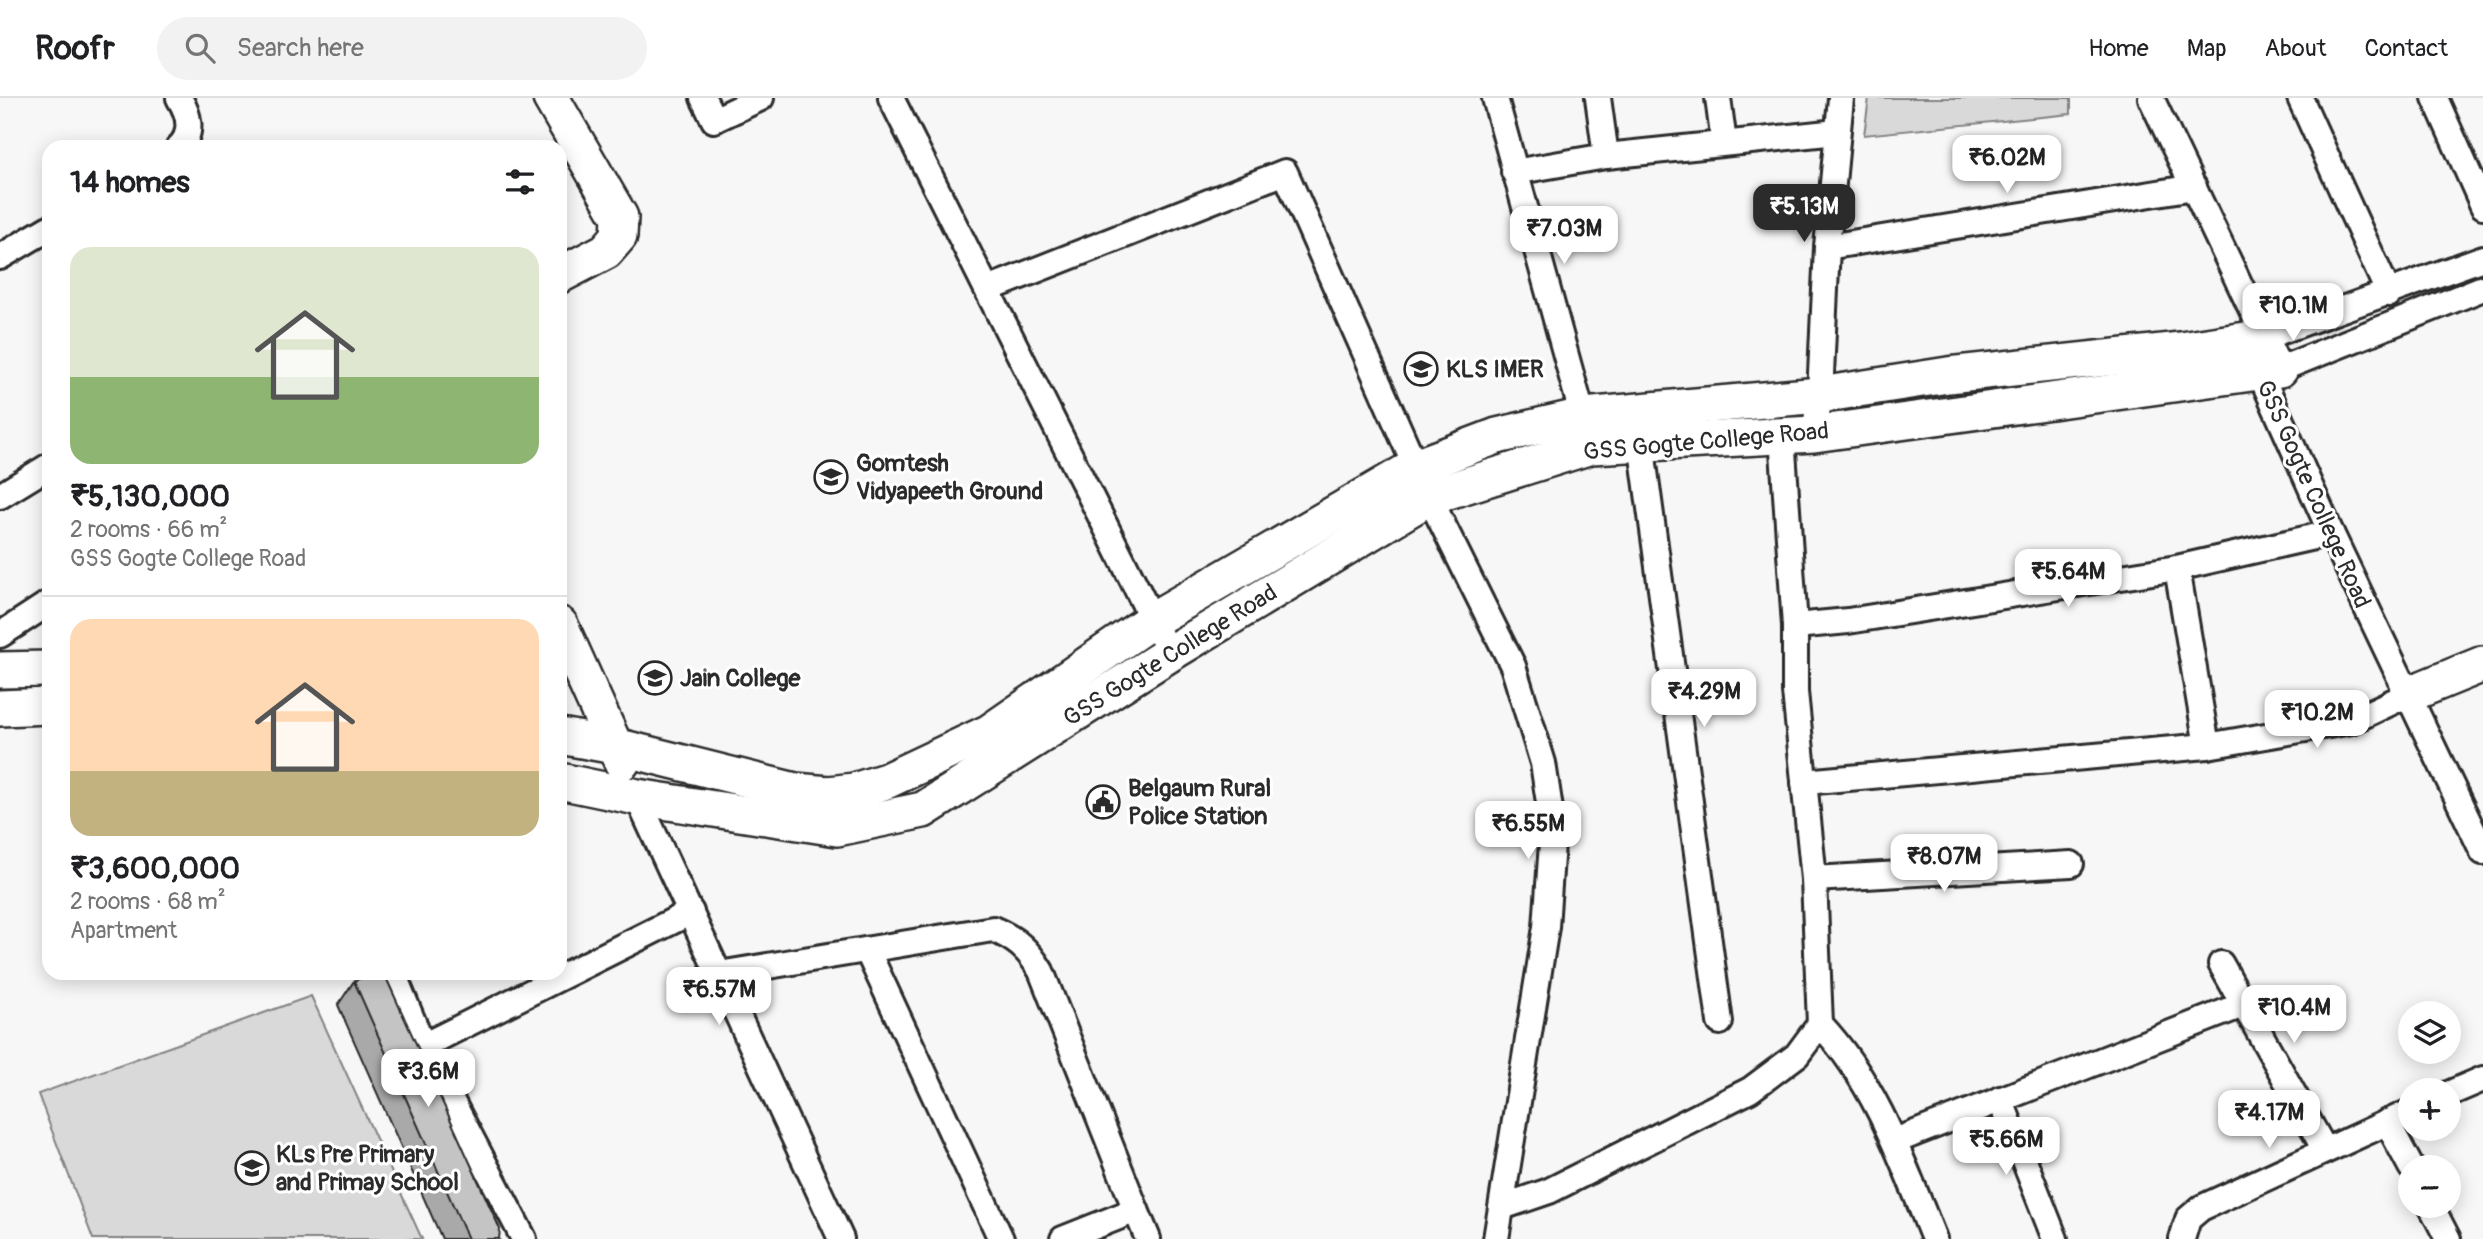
<!DOCTYPE html>
<meta charset="utf-8">
<style>
body{margin:0;font-family:Pangolin,sans-serif;background:#f2f2f2;color:#202124;height:100vh;display:flex;flex-direction:column;font-size:26px;white-space:nowrap}
*{box-sizing:border-box;margin:0}
p{font-size:23px;color:#757577}
.icon{flex:none;width:38px;height:38px;fill:none;stroke:currentColor;stroke-width:2;stroke-linecap:round;stroke-linejoin:round}
.map{position:relative;flex:1;overflow:hidden}
.side{position:absolute;left:42px;top:42px;width:525px;height:840px;display:flex;flex-direction:column;background:#fff;border-radius:21px;box-shadow:0 4px 18px #0003}
.side>*{flex:none}
.controls{position:absolute;left:2398px;top:903px;display:grid;gap:14px}
.controls a{display:grid;place-items:center;width:63px;height:63px;border-radius:50%;background:#fff;box-shadow:0 4px 18px #0003;font-size:35px}
.price{position:absolute;translate:-50% -60px;padding:0 16px;border-radius:14px;background:#fff;color:#222;font-size:23px;line-height:46px;filter:drop-shadow(0 2px 4px #0008)}
.price::after{content:'';position:absolute;left:50%;top:42px;width:21px;height:16px;margin-left:-10px;background:inherit;clip-path:polygon(0 0,100% 0,50% 100%)}
.price.current{background:#2b2b2b;color:#fff}
ul{padding:0;list-style:none}
li{display:grid;align-content:center;gap:14px;height:371px;padding:0 28px}
li+li{border-top:2px solid #e0e0e0}
li span{display:grid;place-items:center;height:217px;border-radius:21px;color:#555}
li>.icon{margin-inline-start:auto}
span .icon{width:126px;height:126px;fill:#fffc;stroke-width:1}
li b{font-size:30px}
h2{display:flex;justify-content:space-between;align-items:center;height:84px;padding:0 28px;font-size:30px}
header{display:flex;align-items:center;gap:42px;box-sizing:border-box;height:98px;padding:0 35px;background:#fff;border-bottom:2px solid #e0e0e0}
header strong{font-size:33px}
nav{display:flex;gap:38px;margin-inline-start:auto;font-size:24px}
.search{width:490px;height:63px;background:#f2f2f2;display:flex;align-items:center;gap:18px;box-sizing:border-box;padding:0 24px;border-radius:38px;color:#757577;font-size:26px}
.map>svg:first-child{display:block}
.green{fill:#d9d9d9;stroke:#828282;stroke-width:2}
.lines{fill:none;stroke-linecap:round;stroke-linejoin:round}
.street-casing{stroke:#2b2b2b;stroke-width:30}
.secondary-casing{stroke:#2b2b2b;stroke-width:40}
.street{stroke:#fff;stroke-width:24}
.secondary{stroke:#fff;stroke-width:35}
.wall{fill:#a9a9a9;stroke:#2b2b2b;stroke-width:2}
.building{fill:#c4c4c4;stroke:#2b2b2b;stroke-width:2}
.labels{text-anchor:middle;stroke-width:6;stroke-linejoin:round;paint-order:stroke}
.poi-label{font-size:24px;font-weight:bold;fill:#2b2b2b;stroke:#fff;text-anchor:start}
.street-label{font-size:24px;fill:#2b2b2b;stroke:#fff}
</style>
<header>
<strong>Roofr</strong>
<div class="search"><svg class="icon" aria-label="search" viewBox="0 0 24 24"><circle cx="10" cy="10" r="6"/><path d="M15 15l6 6"/></svg>Search here</div>
<nav><a>Home</a><a>Map</a><a>About</a><a>Contact</a></nav>
</header>
<div class="map">
<svg width="2483" height="1141" viewBox="0 0 2483 1141">
<rect width="100%" height="100%" fill="#f7f7f7"/>
<filter id="ink" filterUnits="userSpaceOnUse"><feTurbulence type="fractalNoise" baseFrequency=".0143" numOctaves="2"/><feDisplacementMap in="SourceGraphic" scale="14" xChannelSelector="R" yChannelSelector="G"/><feConvolveMatrix kernelMatrix="1 2 1 2 8 2 1 2 1" color-interpolation-filters="sRGB"/></filter>
<g filter="url(#ink)">
<g class="green">
<polygon points="1869,0 2071,0 2071,16 1864,37"/>
<polygon points="311,898 422,1141 93,1141 38,996"/>
</g>
<g class="lines">
<defs>
<g id="street">
<polyline points="703,0 714,22 761,0"/>
<polyline points="891,0 1160,537"/>
<polyline points="1495,0 1587,334"/>
<polyline points="1598,0 1606,58"/>
<polyline points="1718,0 1724,45"/>
<polyline points="2151,0 2280,271 2483,190"/>
<polyline points="2300,0 2389,196"/>
<polyline points="2435,0 2483,108"/>
<path d="M179 49C194 35 189 16 179 0"/>
<polyline points="1514,74 1606,58 1837,34"/>
<polyline points="1827,149 2194,89"/>
<polyline points="0,159 49,130"/>
<polyline points="988,191 1285,74 1429,399 1513,568 1543,665 1553,731 1546,829 1496,1141"/>
<polyline points="2265,239 2483,160"/>
<polyline points="2259,273 2331,435 2483,754"/>
<polyline points="1814,336 1820,297 1827,149 1841,0"/>
<polyline points="1641,344 1720,924"/>
<polyline points="0,398 49,368"/>
<polyline points="2177,470 2207,648"/>
<polyline points="1795,528 1848,523 2177,470 2331,435"/>
<polyline points="0,537 49,505"/>
<polyline points="1804,684 2207,648 2352,623 2407,597"/>
<polyline points="637,699 841,1141"/>
<polyline points="1814,781 2071,766"/>
<polyline points="867,852 1001,1141"/>
<polyline points="2221,866 2325,1052"/>
<polyline points="393,875 423,948 524,1141"/>
<path d="M719 876 993 831C1016 841 1028 851 1041 873L1136 1112"/>
<path d="M1820 926C1876 985 1904 1067 1934 1141"/>
<polyline points="423,948 691,814"/>
<polyline points="2448,996 2483,981"/>
<polyline points="2000,1001 2055,1141"/>
<polyline points="2387,1024 2411,1069"/>
<polyline points="1895,1043 2245,906"/>
<polyline points="2431,1108 2448,1141"/>
<polyline points="1502,1109 1549,1093 1750,992 1797,957 1820,926 1814,781 1795,594 1795,528 1782,338"/>
<polyline points="1063,1141 1136,1112 1148,1141"/>
<polyline points="2182,1141 2188,1121 2201,1110 2410,1014"/>
</g>
<g id="secondary">
<polyline points="551,0 620,119 619,138 606,153 560,177"/>
<polyline points="560,527 622,664"/>
<polyline points="0,572 49,571"/>
<polyline points="2407,597 2483,566"/>
<polyline points="0,610 49,608"/>
<polyline points="560,638 615,648 795,693 829,696 854,693 886,683 990,634 1152,522 1415,369 1497,338 1583,318 1820,297 1948,277 2181,252 2265,239"/>
<polyline points="560,683 637,699 837,730 923,712 1169,556 1429,399 1591,348 1814,336 2280,271"/>
</g>
</defs>
<use href="#street" class="street-casing"/>
<use href="#secondary" class="secondary-casing"/>
<use href="#street" class="street"/>
<use href="#secondary" class="secondary"/>
</g>
<polygon class="wall" points="354,883 499,1141 442,1141 338,907"/>
<polygon class="building" points="373,875 384,875 500,1131 499,1141 468,1141 354,883"/>
</g>
<defs>
<symbol id="university-ring" viewBox="-11 -11 22 22"><circle r="9.5" fill="#fff" stroke="#2b2b2b" stroke-width="1.5"/><path d="M0-5L7-2L0 1L-7-2ZM-4 1L0 2.5L4 1V4Q0 6-4 4Z" fill="#2b2b2b"/></symbol>
<symbol id="civic-ring" viewBox="-11 -11 22 22"><circle r="9.5" fill="#fff" stroke="#2b2b2b" stroke-width="1.5"/><path d="M-.6-6.5H3V-4.5H.6V-3L4-1V1h2V6H-6V1h2V-1L-.6-3ZM-1.2 2.5V6h2.4V2.5Z" fill="#2b2b2b"/></symbol>
<symbol id="school-ring" viewBox="-11 -11 22 22"><circle r="9.5" fill="#fff" stroke="#2b2b2b" stroke-width="1.5"/><path d="M0-5L7-2L0 1L-7-2ZM-4 1L0 2.5L4 1V4Q0 6-4 4Z" fill="#2b2b2b"/></symbol>
</defs>
<g fill-rule="evenodd">
<use href="#university-ring" x="1402" y="252" width="38" height="38"/>
<use href="#university-ring" x="812" y="360" width="38" height="38"/>
<use href="#university-ring" x="636" y="561" width="38" height="38"/>
<use href="#civic-ring" x="1084" y="685" width="38" height="38"/>
<use href="#school-ring" x="233" y="1051" width="38" height="38"/>
</g>
<g class="labels">
<g class="poi-label">
<text x="1446" y="279">KLS IMER</text>
<text x="856" y="373">Gomtesh<tspan x="856" dy="28">Vidyapeeth Ground</tspan></text>
<text x="680" y="588">Jain College</text>
<text x="1128" y="698">Belgaum Rural<tspan x="1128" dy="28">Police Station</tspan></text>
<text x="276" y="1064">KLs Pre Primary<tspan x="276" dy="28">and Primay School</tspan></text>
</g>
<g class="street-label">
<text transform="translate(1706 343) rotate(-5)" y="8">GSS Gogte College Road</text>
<text transform="translate(2314 396) rotate(66)" y="8">GSS Gogte College Road</text>
<text transform="translate(1170 557) rotate(-32)" y="8">GSS Gogte College Road</text>
</g>
</g>
</svg>
<div class="controls">
<a><svg class="icon" aria-label="layers" viewBox="0 0 24 24"><path d="M12 4l9 5-9 5-9-5zM3 14l9 5 9-5"/></svg></a>
<a>+</a>
<a>−</a>
</div>
<b class="price" style="left:2007px;top:97px">₹6.02M</b>
<b class="price current" style="left:1804px;top:146px">₹5.13M</b>
<b class="price" style="left:1564px;top:168px">₹7.03M</b>
<b class="price" style="left:2293px;top:245px">₹10.1M</b>
<b class="price" style="left:2068px;top:511px">₹5.64M</b>
<b class="price" style="left:1704px;top:631px">₹4.29M</b>
<b class="price" style="left:2317px;top:652px">₹10.2M</b>
<b class="price" style="left:1528px;top:763px">₹6.55M</b>
<b class="price" style="left:1944px;top:796px">₹8.07M</b>
<b class="price" style="left:719px;top:929px">₹6.57M</b>
<b class="price" style="left:2294px;top:947px">₹10.4M</b>
<b class="price" style="left:428px;top:1011px">₹3.6M</b>
<b class="price" style="left:2269px;top:1052px">₹4.17M</b>
<b class="price" style="left:2006px;top:1079px">₹5.66M</b>
<section class="side">
<h2>14 homes<svg class="icon" aria-label="filters" viewBox="0 0 24 24"><path d="M4 7h16M4 17h16"/><circle cx="9" cy="7" r="2"/><circle cx="15" cy="17" r="2"/></svg></h2>
<ul>
<li><span style="background:linear-gradient(#dfe7d0 60%,#8fb573 0)"><svg class="icon" aria-label="home" viewBox="0 0 24 24"><path d="M3 11l9-7 9 7M6 9v11h12V9"/></svg></span><div><b>₹5,130,000</b><p>2 rooms · 66 m²</p><p>GSS Gogte College Road</p></div></li>
<li><span style="background:linear-gradient(#ffd9b3 70%,#c2b280 0)"><svg class="icon" aria-label="home" viewBox="0 0 24 24"><path d="M3 11l9-7 9 7M6 9v11h12V9"/></svg></span><div><b>₹3,600,000</b><p>2 rooms · 68 m²</p><p>Apartment</p></div></li>
</ul>
</section>
</div>
